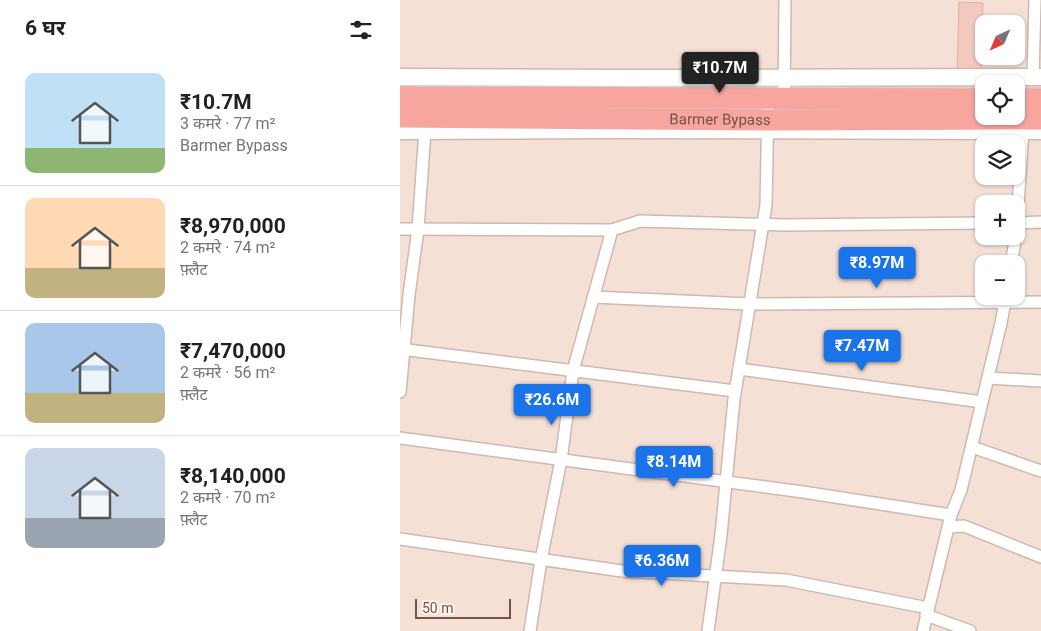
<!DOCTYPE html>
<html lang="hi">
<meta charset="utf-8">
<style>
body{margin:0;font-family:Roboto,"Noto Sans Devanagari",sans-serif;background:#f2f2f2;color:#202124;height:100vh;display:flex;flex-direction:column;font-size:19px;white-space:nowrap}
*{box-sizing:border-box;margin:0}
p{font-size:16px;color:#757577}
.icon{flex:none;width:28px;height:28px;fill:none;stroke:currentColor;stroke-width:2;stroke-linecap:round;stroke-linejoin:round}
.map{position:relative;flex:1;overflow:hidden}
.panel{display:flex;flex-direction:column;background:#fff;width:400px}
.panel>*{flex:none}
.needle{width:32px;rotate:224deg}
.buttons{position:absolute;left:575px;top:15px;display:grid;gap:10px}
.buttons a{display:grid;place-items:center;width:50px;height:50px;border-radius:10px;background:#fff;box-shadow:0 1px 4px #0004;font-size:25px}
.scale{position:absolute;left:15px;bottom:12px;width:96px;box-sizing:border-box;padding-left:5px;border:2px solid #76524b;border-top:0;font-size:14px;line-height:18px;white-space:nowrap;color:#76524b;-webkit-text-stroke:4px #fff5ee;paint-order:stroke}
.price{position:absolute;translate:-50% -42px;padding:0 11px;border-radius:5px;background:#1a73e8;color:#fff;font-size:16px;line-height:32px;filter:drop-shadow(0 1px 2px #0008)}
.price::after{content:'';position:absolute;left:50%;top:30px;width:15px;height:11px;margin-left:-8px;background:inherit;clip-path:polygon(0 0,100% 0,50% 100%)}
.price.on{background:#222;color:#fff}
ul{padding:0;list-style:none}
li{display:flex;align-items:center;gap:15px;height:125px;padding:0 25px}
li+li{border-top:1px solid #e0e0e0}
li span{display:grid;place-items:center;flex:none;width:140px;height:100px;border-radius:10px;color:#555}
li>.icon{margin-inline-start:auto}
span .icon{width:60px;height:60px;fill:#fffc;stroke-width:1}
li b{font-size:21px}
h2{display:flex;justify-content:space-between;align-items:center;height:60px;padding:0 25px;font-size:21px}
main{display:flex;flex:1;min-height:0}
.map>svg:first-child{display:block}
.residential{fill:#f4e0d5;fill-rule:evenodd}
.building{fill:#f2c9bf;stroke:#e4ad9f}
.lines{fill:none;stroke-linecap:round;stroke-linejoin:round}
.street-casing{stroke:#d0b8af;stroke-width:14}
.secondary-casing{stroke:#d3b7ad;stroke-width:19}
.highway-casing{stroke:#d9cfcd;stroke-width:24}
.street{stroke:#fff;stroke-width:11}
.secondary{stroke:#fff;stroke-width:16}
.highway{stroke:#f6a59f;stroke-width:21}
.labels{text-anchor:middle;stroke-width:4;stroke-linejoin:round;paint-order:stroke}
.street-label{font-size:15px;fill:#76524b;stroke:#fff5ee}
</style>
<main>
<section class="panel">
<h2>6 घर<svg class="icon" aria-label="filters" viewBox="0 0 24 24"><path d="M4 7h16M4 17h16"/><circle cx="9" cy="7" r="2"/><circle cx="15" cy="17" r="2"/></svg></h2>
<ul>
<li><span style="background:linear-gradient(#bfe0f5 75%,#8fb573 0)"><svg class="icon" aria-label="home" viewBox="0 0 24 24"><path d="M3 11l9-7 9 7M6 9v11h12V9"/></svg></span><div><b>₹10.7M</b><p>3 कमरे · 77 m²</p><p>Barmer Bypass</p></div></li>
<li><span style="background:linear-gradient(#ffd9b3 70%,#c2b280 0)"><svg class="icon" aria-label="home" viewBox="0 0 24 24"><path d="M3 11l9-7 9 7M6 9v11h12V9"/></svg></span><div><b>₹8,970,000</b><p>2 कमरे · 74 m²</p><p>फ़्लैट</p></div></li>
<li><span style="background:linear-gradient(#a9c7e8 70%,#c2b280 0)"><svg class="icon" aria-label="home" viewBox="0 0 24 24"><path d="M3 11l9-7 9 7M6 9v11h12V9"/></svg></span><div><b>₹7,470,000</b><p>2 कमरे · 56 m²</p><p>फ़्लैट</p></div></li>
<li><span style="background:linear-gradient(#c9d6e8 70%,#9aa5b1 0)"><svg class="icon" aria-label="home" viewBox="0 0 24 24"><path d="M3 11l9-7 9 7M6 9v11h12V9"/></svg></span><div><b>₹8,140,000</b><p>2 कमरे · 70 m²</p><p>फ़्लैट</p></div></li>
</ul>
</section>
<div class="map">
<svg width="641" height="631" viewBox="0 0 641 631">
<rect width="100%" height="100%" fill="#fcf0e7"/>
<path class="residential" d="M0 0H641V631H0ZM584 24H616V56H584ZM584 84H616V116H584ZM584 144H616V176H584ZM584 204H616V236H584ZM584 264H616V296H584Z"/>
<polygon class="building" points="559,2 583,3 581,75 557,74"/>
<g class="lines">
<defs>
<g id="street">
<polyline points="633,77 635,0"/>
<polyline points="384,103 385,0"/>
<polyline points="616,223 641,222"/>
<polyline points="0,229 212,230 240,221 385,225 584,223"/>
<polyline points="616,235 623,131"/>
<polyline points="611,264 616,236"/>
<polyline points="193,297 349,304 641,302"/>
<polyline points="0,349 335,391"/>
<polyline points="339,369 582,402"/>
<polyline points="588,378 641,381"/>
<polyline points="0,392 9,295 18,229 25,131"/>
<polyline points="0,438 403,492 551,515"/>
<polyline points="572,447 641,471"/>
<polyline points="548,527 564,526 641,557"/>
<polyline points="0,539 222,571 386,580 528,608"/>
<polyline points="526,615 570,631"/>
<polyline points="130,631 141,560 161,460 173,371 212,230"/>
<polyline points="308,631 321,535 334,399 366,205 368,99"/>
<polyline points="523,631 551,515 561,490 601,323 606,296"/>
</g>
<g id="secondary">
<polyline points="0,77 230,78 641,77"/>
<polyline points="0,131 209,130 641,131"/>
</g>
<g id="highway">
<polyline points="0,97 584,99"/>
<polyline points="616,99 641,99"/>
<path id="s1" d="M0 117 368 120 641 119"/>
</g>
</defs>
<use href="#street" class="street-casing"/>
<use href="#secondary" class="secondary-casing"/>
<use href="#highway" class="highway-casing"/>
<use href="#street" class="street"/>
<use href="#secondary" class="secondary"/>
<use href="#highway" class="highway"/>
</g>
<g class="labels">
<g class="street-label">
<text dy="5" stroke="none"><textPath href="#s1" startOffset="320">Barmer Bypass</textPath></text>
</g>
</g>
</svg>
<div class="buttons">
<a><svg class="needle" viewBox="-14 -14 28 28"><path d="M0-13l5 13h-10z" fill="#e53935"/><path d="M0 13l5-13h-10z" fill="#757577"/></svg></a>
<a><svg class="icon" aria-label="locate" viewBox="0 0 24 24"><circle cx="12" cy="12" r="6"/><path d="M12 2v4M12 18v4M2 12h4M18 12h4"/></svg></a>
<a><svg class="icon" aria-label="layers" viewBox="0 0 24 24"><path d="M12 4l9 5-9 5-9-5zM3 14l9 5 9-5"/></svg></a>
<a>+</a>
<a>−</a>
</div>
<div class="scale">50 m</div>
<b class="price on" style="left:320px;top:94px">₹10.7M</b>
<b class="price" style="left:477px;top:289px">₹8.97M</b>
<b class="price" style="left:462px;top:372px">₹7.47M</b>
<b class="price" style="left:152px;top:426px">₹26.6M</b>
<b class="price" style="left:274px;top:488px">₹8.14M</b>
<b class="price" style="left:262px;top:587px">₹6.36M</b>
</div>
</main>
